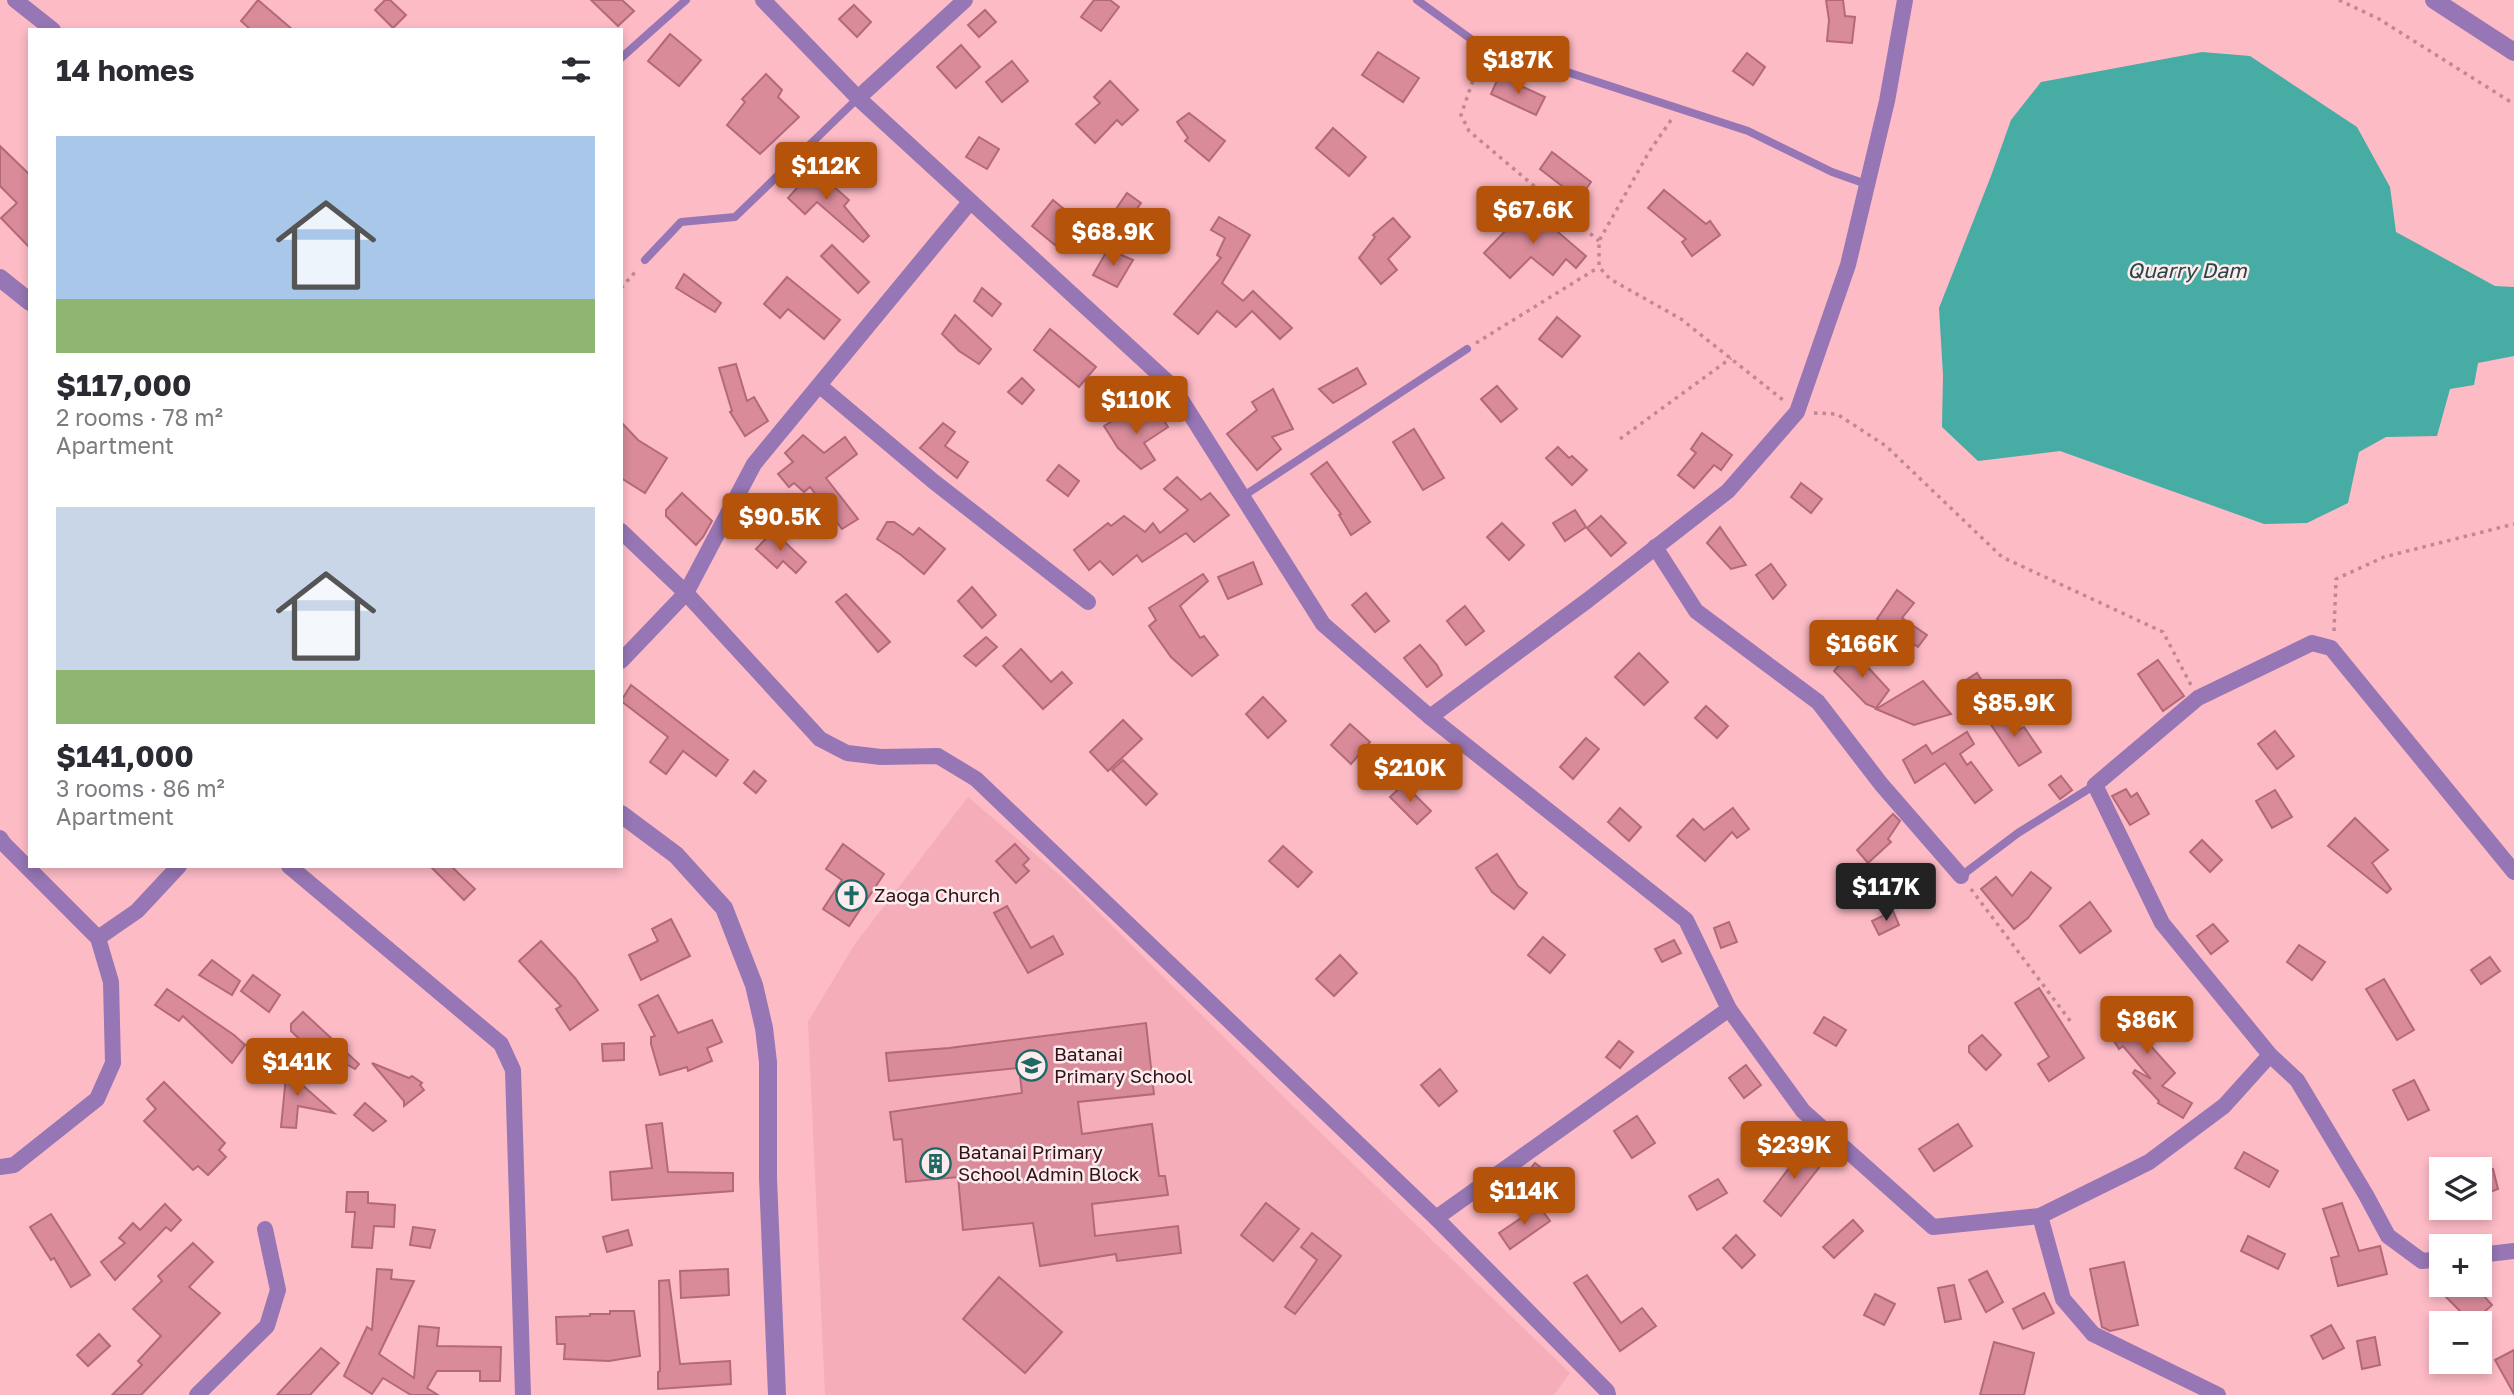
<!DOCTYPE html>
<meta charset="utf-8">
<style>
body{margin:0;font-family:"Golos Text",sans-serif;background:#f2f2f3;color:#2b2b33;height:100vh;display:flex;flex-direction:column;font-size:26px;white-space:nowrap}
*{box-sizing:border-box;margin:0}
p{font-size:23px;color:#7c7c81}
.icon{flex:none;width:38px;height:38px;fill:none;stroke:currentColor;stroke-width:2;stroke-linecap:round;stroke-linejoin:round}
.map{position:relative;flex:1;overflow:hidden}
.drawer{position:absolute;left:28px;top:28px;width:595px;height:840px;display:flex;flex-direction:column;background:#fff;border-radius:0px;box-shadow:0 4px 10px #0003}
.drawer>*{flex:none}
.buttons{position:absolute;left:2429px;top:1157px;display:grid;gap:14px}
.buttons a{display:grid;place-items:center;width:63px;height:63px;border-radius:0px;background:#fff;box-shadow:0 4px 10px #0003;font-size:35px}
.price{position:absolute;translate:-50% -60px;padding:0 16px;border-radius:7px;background:#b45309;color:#fff;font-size:23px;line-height:46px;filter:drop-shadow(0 2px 4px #0008)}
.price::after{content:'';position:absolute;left:50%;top:42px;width:21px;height:16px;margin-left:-10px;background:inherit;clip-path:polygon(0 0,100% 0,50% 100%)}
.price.on{background:#222;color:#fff}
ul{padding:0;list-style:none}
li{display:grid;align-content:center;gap:14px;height:371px;padding:0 28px}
li span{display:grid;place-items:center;height:217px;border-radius:0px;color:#555}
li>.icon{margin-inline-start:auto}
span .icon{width:126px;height:126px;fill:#fffc;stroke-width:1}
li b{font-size:30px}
h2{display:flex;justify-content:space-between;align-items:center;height:84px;padding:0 28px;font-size:30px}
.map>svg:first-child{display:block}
.built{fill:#f4adb9}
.water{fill:#47aca4}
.building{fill:#d98b9a;stroke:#b46978;stroke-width:2}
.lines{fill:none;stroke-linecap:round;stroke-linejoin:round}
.path{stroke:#bf8892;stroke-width:3.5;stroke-dasharray:3.5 5;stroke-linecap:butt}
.service{stroke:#9676b4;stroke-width:8}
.minor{stroke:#9676b4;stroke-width:16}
.tertiary{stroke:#9676b4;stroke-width:18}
.labels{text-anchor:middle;stroke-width:5;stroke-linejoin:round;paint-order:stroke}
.poi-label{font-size:19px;fill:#301219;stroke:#fdebee;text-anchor:start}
.water-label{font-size:21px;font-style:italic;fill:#294845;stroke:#fdebee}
</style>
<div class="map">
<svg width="2514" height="1395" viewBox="0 0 2514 1395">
<rect width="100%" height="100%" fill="#fdbbc6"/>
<polygon class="built" points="968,797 1069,883 1295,1108 1570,1373 1554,1395 825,1395 808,1022 855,944"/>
<polygon class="water" points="2202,52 2250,56 2357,127 2390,187 2396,232 2495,286 2514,287 2514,356 2478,363 2474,385 2450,389 2437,436 2386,437 2359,452 2348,503 2307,523 2264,524 2060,451 1978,461 1942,427 1943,375 1939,308 1991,176 2011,120 2041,82"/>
<g class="building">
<polygon points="258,0 293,30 251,30 241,21"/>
<polygon points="385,0 390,0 406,15 393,28 375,10"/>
<polygon points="591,0 622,0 634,11 618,26"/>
<polygon points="1094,0 1110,0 1119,7 1101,31 1081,17"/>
<polygon points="1826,0 1843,0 1845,16 1855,17 1852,43 1827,41 1829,20"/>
<polygon points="854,5 871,22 857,37 839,19"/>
<polygon points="985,10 996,22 979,37 968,25"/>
<polygon points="670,34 701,60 679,86 648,61"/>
<polygon points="961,45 980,67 956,88 937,67"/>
<polygon points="1378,52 1419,78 1403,102 1362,75"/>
<polygon points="1747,53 1765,67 1753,85 1733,71"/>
<polygon points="1012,61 1028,81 1002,102 986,82"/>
<polygon points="766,74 782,90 778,97 799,117 760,154 727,125 745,102 742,99"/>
<polygon points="1499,76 1545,97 1536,115 1491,94"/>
<polygon points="1110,81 1138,110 1122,125 1117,120 1095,143 1076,124 1100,103 1094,97"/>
<polygon points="1189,113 1225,141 1209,161 1185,141 1188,138 1177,122"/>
<polygon points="1333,128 1366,157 1349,176 1316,148"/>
<polygon points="979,137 999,149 987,169 966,157"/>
<polygon points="0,146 30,175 30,248 1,218 17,203 0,186"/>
<polygon points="1552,152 1591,182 1579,199 1540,169"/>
<polygon points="814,169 849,200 844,206 869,236 863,242 817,202 805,214 788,198"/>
<polygon points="1664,190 1706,224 1710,221 1720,235 1692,256 1682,242 1686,239 1648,208"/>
<polygon points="1127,193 1141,203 1115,240 1101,231"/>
<polygon points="1053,200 1076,219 1055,245 1032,226"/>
<polygon points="1532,207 1545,218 1544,220 1586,256 1576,268 1566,259 1553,275 1531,257 1510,278 1484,253 1512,224 1515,227"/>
<polygon points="1219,217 1250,235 1222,283 1243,301 1253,291 1292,328 1280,339 1252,311 1236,327 1217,311 1198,334 1174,314 1221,258 1217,255 1225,238 1211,230"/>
<polygon points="1393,218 1410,237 1388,259 1397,270 1381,284 1359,258 1375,237 1373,235"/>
<polygon points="832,245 869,282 858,293 821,256"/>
<polygon points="1108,249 1133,260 1117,287 1093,275"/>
<polygon points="684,274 721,303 715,312 676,288"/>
<polygon points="787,277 840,320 824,339 788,309 780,318 764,304"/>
<polygon points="982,288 1001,304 992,316 974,301"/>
<polygon points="955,315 991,349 979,364 959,351 942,334"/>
<polygon points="1557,317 1580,336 1562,357 1539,339"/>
<polygon points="1050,329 1096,367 1079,387 1034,350"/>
<polygon points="736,364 747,401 754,397 768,421 745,436 730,412 732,411 719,368"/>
<polygon points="1357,368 1366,384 1333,403 1319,389"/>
<polygon points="1022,378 1034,390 1022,404 1008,392"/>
<polygon points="1497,386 1517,409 1501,422 1481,399"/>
<polygon points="1273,389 1293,429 1272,437 1281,449 1257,470 1227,434 1257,410 1252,402"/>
<polygon points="1156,408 1168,427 1144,443 1155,460 1141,469 1118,448 1104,426 1125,413 1132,424"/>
<polygon points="621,422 638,440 667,458 645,493 621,478"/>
<polygon points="943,423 955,432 945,446 968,462 957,478 920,448"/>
<polygon points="1414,429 1444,478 1423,490 1393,442"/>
<polygon points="1702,433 1732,455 1721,470 1714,465 1694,488 1678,475 1696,453 1691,449"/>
<polygon points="803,435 824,453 845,437 857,454 826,478 858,519 842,529 810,487 804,492 794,483 789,487 778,474 793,462 785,453"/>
<polygon points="1558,447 1569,458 1572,456 1587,470 1572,485 1546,458"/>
<polygon points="1327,462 1370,522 1351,535 1339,515 1341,514 1311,474"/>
<polygon points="1059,465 1079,481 1068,496 1047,480"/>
<polygon points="1177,477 1201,500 1210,493 1229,515 1194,542 1186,533 1142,562 1137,555 1113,575 1100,561 1089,570 1074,550 1108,523 1111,526 1124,516 1145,532 1153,523 1160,533 1188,510 1164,489"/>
<polygon points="1801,483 1822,499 1811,513 1791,497"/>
<polygon points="682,493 712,521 703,537 696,545 666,516 666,510"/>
<polygon points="1575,510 1586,527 1565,541 1553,523"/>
<polygon points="1601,516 1626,543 1611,556 1587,528"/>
<polygon points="887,522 894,522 913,535 919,528 945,549 924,574 901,555 877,539"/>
<polygon points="1502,523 1524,545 1509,560 1487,537"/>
<polygon points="1720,527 1746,565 1731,569 1707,543"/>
<polygon points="773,531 806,562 796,573 783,561 777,568 756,549"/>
<polygon points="1253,562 1262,584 1228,599 1218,577"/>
<polygon points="1771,564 1786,585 1773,599 1756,575"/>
<polygon points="1203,574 1208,581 1180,606 1200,638 1204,636 1218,655 1192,676 1171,657 1149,626 1156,620 1149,608"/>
<polygon points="972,587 996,615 982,628 958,601"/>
<polygon points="1897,590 1914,603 1902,618 1927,635 1918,647 1877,619"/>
<polygon points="1366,593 1389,621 1375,632 1352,605"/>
<polygon points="846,594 890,642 878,652 836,602"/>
<polygon points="1465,606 1484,631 1466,645 1447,621"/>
<polygon points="986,637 997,647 976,666 964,656"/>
<polygon points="1420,645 1437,665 1442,675 1427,687 1404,658"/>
<polygon points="1021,649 1051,682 1062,672 1072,683 1043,709 1003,666"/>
<polygon points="1852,650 1889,690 1876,708 1866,704 1834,671"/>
<polygon points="1639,653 1668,682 1644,705 1615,677"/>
<polygon points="2158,660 2184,696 2163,711 2138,674"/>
<polygon points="1977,673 1996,702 1975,708 1960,684"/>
<polygon points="1923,681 1951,714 1914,725 1876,709"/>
<polygon points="631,685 728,760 716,776 683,751 666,774 650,762 668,737 621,701"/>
<polygon points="1263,697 1286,721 1268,738 1246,714"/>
<polygon points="1706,706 1728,726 1717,738 1695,718"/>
<polygon points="2001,710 2015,732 2024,727 2041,752 2019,766 1987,719"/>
<polygon points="1123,720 1142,739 1108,771 1090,752"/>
<polygon points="1350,724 1370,742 1351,764 1331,745"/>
<polygon points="2275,731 2294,756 2277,769 2258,744"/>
<polygon points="1967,732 1974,744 1960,754 1967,765 1971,762 1992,790 1975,803 1945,763 1915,783 1903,760 1926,745 1932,754"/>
<polygon points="1586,738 1599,749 1573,779 1560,767"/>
<polygon points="1123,760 1157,794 1146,805 1112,770"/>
<polygon points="754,771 766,781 756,793 744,783"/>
<polygon points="2061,776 2072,790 2060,799 2049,785"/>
<polygon points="1404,784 1431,811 1417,824 1390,797"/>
<polygon points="2126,789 2131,797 2137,793 2149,814 2130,825 2112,796"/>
<polygon points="2275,790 2292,817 2272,828 2256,801"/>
<polygon points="1620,808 1641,827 1629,841 1608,822"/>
<polygon points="1733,808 1749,829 1737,838 1732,832 1705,861 1677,836 1693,819 1704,830"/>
<polygon points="1893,814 1900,821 1888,839 1891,842 1868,863 1857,850"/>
<polygon points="2355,818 2388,850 2372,863 2391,889 2387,893 2328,846"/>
<polygon points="2202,840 2222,860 2210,872 2190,852"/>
<polygon points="843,844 884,874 849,926 823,909 842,880 826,869"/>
<polygon points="1015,844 1029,859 1023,865 1029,871 1016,883 996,861"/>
<polygon points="1283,846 1312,872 1298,887 1269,861"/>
<polygon points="1497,854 1518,886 1527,893 1514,909 1492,892 1476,868"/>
<polygon points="430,866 451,866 475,889 464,900"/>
<polygon points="2031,872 2051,888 2028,918 2014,929 1981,889 1996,877 2012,896"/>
<polygon points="2090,902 2111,931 2080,953 2060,926"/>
<polygon points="1007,906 1031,948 1053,936 1063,954 1028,973 994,913"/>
<polygon points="1893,911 1899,925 1879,935 1872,921"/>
<polygon points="671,919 690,956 641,980 629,955 658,941 652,929"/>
<polygon points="1729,922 1737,942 1721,948 1714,928"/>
<polygon points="2213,924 2228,941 2211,954 2197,936"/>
<polygon points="1543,937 1565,955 1550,973 1528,955"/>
<polygon points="1674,940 1681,953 1662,962 1655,949"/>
<polygon points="541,941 575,978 598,1010 570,1030 556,1009 561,1006 519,961"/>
<polygon points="2299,945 2325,962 2312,980 2287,962"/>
<polygon points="1340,955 1357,973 1334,996 1316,979"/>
<polygon points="2490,957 2500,971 2481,984 2471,970"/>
<polygon points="212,960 240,981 232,995 199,975"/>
<polygon points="253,975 280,995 269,1012 241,991"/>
<polygon points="2384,979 2414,1030 2397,1040 2366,989"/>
<polygon points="2039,988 2084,1058 2049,1081 2038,1064 2049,1057 2015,1003"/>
<polygon points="167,989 234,1035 245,1045 232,1063 183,1016 179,1021 155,1005"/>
<polygon points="658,995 678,1033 712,1020 722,1042 707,1048 712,1061 688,1071 687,1067 660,1075 651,1044 651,1037 655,1036 639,1005"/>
<polygon points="2148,1000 2162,1021 2141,1035 2175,1073 2162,1086 2192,1103 2183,1118 2158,1103 2159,1101 2133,1073 2135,1070 2151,1079 2123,1046 2119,1049 2106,1028"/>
<polygon points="303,1012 359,1064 355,1069 313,1045 310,1049 291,1031 291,1024"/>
<polygon points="1824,1017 1846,1030 1836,1046 1814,1033"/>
<polygon points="1146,1023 1154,1094 1078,1102 1082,1134 1152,1124 1159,1176 1165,1176 1168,1195 1092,1204 1095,1236 1178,1226 1181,1253 1117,1261 1116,1254 1040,1266 1033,1223 963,1230 958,1177 906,1182 902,1139 894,1140 890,1112 1022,1093 1019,1068 889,1081 886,1053 949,1048"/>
<polygon points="1982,1035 2001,1055 1986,1070 1969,1052 1969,1046"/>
<polygon points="1619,1041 1633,1052 1620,1068 1606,1057"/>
<polygon points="624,1043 624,1060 603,1061 602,1044"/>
<polygon points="372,1063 409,1078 412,1076 422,1083 420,1085 424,1090 404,1106 404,1101"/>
<polygon points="1746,1065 1761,1085 1744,1098 1729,1078"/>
<polygon points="287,1066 301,1067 300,1083 334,1113 298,1106 296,1128 281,1127"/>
<polygon points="1440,1069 1457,1091 1439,1106 1421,1085"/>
<polygon points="2414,1080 2429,1110 2408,1120 2393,1090"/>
<polygon points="164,1082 225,1143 219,1150 226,1157 208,1175 198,1166 193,1170 144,1121 156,1109 147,1099"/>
<polygon points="365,1103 386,1121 373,1131 354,1115"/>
<polygon points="1637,1116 1655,1143 1632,1158 1614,1131"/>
<polygon points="662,1123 668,1172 733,1173 733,1191 612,1200 610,1172 652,1168 646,1125"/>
<polygon points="1958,1124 1972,1146 1934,1171 1919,1149"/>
<polygon points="1806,1146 1825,1160 1781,1216 1764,1201"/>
<polygon points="2244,1152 2278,1171 2269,1187 2235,1168"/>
<polygon points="1535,1163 1559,1181 1544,1201 1520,1182"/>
<polygon points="2493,1169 2498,1189 2480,1196 2480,1172"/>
<polygon points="1718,1179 1727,1193 1697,1210 1689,1196"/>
<polygon points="347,1192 368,1192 368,1203 395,1205 394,1227 374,1226 372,1248 352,1247 355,1212 346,1212"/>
<polygon points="1266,1203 1299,1229 1273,1261 1241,1235"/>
<polygon points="2342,1203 2359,1251 2380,1246 2387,1274 2338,1286 2331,1258 2339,1256 2323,1209"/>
<polygon points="165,1204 181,1220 171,1231 166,1227 115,1280 101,1262 125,1243 119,1238 133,1223 140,1230"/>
<polygon points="1539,1206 1550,1221 1510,1249 1499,1233"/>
<polygon points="51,1214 90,1275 71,1287 54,1258 51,1260 30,1227"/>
<polygon points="1853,1220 1863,1231 1834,1258 1823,1247"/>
<polygon points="413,1227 435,1230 430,1248 410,1245"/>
<polygon points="628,1230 632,1245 607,1252 603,1237"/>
<polygon points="1312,1233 1341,1256 1295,1314 1285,1307 1317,1260 1301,1247"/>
<polygon points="1736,1235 1755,1255 1742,1268 1723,1248"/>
<polygon points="2248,1236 2285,1254 2278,1269 2241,1251"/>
<polygon points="193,1243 213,1262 189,1287 220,1313 141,1395 112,1395 142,1365 138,1361 161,1336 133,1309 162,1281 158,1276"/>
<polygon points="2124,1262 2138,1325 2110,1331 2102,1327 2090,1269"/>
<polygon points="377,1269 392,1270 391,1279 414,1281 379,1354 414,1378 419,1326 439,1328 437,1346 501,1347 500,1381 480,1381 480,1371 437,1371 427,1388 438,1395 411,1395 383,1378 372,1394 344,1376 367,1327 372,1330"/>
<polygon points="728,1269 729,1295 681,1298 680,1271"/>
<polygon points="1987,1271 2003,1302 1986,1312 1969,1280"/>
<polygon points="1587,1275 1621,1323 1642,1308 1656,1326 1620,1351 1574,1283"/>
<polygon points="999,1277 1062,1332 1025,1373 963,1319"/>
<polygon points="669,1280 680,1364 730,1361 731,1384 658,1389 658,1372 660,1371 659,1281"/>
<polygon points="2463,1284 2473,1284 2492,1305 2472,1323 2446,1297"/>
<polygon points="1954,1285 1961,1319 1945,1322 1938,1288"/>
<polygon points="2044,1293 2054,1313 2023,1329 2013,1309"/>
<polygon points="1875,1294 1895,1304 1884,1325 1864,1315"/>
<polygon points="610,1311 634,1311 640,1356 609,1361 564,1359 565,1344 557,1344 556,1317 590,1316 590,1314 610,1314"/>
<polygon points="2331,1325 2344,1348 2323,1359 2311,1336"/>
<polygon points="99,1334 110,1346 88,1366 77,1355"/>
<polygon points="2375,1337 2380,1365 2362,1369 2357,1341"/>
<polygon points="1994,1342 2034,1353 2024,1395 1980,1395"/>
<polygon points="321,1348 339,1363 310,1395 277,1395"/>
<polygon points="2514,1350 2514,1394 2495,1360"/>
</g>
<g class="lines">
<g class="path">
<polyline points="2339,0 2379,19 2514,104"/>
<polyline points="1481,57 1461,115 1469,131 1599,241"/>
<polyline points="1671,120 1649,152 1599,241 1599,267 1610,279 1681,319 1783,400"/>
<polyline points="621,288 637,270"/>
<polyline points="1476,343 1599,267"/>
<polyline points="1814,413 1837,414 1886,446 2002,557 2163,632 2191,685"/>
<polyline points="1620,439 1731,358"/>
<polyline points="2334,631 2336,579 2384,557 2514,524"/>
<polyline points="1971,889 2071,1022"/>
</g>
<g class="service">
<polyline points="1417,0 1475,42 1748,131 1832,172 1866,184"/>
<polyline points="621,58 686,0"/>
<polyline points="645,260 681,222 735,217 858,98"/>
<polyline points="1242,497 1467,349"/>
<polyline points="1961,876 2018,833 2095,785"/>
</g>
<g class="minor">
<polyline points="15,0 53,30"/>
<polyline points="763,0 858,98 1173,387 1323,624 1430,717 1686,920 1729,1009 1803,1111 1933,1227 2040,1216 2125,1174 2149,1162 2224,1106 2270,1055"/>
<polyline points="858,98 965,0"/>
<polyline points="820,386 933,481 1088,602"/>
<polyline points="621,531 686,593 820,739 847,753 881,757 938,756 976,779 1436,1218 1607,1391 1608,1395"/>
<polyline points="1655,547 1696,611 1818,702 1881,784 1961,876"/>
<polyline points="621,661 686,593 754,464 970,202"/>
<polyline points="1430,717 1588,600 1728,491 1797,412 1848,265 1887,101 1905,0"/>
<polyline points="0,838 4,844 98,938 111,982 113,1063 97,1099 14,1165 0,1167"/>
<polyline points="289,866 501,1044 513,1070 523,1395"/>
<polyline points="98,938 137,911 179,866"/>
<polyline points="2040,1216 2063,1299 2093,1334 2218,1395"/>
<polyline points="1436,1218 1729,1009"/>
<polyline points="2480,1255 2514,1251"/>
<polyline points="2441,1259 2422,1261 2388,1236 2366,1195 2297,1080 2270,1055 2162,923 2095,785 2198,698 2312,643 2331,648 2514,872"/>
<polyline points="197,1395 267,1326 278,1290 265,1229"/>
</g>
<g class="tertiary">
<polyline points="2434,0 2514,52"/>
<polyline points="0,278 30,302"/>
<polyline points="621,814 676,855 724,908 754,985 764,1028 768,1062 768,1178 777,1395"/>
</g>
</g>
<defs>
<symbol id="church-ring" viewBox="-11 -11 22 22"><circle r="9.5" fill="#fdebee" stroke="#1e6963" stroke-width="1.5"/><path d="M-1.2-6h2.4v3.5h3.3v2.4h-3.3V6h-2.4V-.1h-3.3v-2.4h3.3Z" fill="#1e6963"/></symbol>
<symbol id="school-ring" viewBox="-11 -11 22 22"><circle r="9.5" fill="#fdebee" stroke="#1e6963" stroke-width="1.5"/><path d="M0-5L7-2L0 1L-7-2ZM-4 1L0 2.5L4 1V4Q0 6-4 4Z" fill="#1e6963"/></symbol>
<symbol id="building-ring" viewBox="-11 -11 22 22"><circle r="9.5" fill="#fdebee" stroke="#1e6963" stroke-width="1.5"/><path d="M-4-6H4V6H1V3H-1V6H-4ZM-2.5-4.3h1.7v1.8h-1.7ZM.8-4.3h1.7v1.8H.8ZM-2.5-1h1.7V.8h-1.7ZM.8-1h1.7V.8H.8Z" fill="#1e6963"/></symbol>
</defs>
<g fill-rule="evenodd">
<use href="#church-ring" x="834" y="878" width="35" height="35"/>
<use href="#school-ring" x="1014" y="1048" width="35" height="35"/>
<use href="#building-ring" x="918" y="1146" width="35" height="35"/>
</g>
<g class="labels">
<g class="poi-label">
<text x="874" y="902">Zaoga Church</text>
<text x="1054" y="1061">Batanai<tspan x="1054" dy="22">Primary School</tspan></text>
<text x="958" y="1159">Batanai Primary<tspan x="958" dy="22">School Admin Block</tspan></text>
</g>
<g class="water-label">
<text x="2187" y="278">Quarry Dam</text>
</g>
</g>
</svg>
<div class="buttons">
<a><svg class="icon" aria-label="layers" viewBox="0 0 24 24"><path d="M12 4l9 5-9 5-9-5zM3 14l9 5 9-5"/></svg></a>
<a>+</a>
<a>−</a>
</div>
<b class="price" style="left:1518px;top:96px">$187K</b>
<b class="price" style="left:826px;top:202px">$112K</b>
<b class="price" style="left:1533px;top:246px">$67.6K</b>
<b class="price" style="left:1113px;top:268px">$68.9K</b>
<b class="price" style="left:1136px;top:436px">$110K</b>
<b class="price" style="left:780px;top:553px">$90.5K</b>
<b class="price" style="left:1862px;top:680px">$166K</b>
<b class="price" style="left:2014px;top:739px">$85.9K</b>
<b class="price" style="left:1410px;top:804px">$210K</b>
<b class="price on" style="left:1886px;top:923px">$117K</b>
<b class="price" style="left:2147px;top:1056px">$86K</b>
<b class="price" style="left:297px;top:1098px">$141K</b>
<b class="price" style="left:1794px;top:1181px">$239K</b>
<b class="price" style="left:1524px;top:1227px">$114K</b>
<section class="drawer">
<h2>14 homes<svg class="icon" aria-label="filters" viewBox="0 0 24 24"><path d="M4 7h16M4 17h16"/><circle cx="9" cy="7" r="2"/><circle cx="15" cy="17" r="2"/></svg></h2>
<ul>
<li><span style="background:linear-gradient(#a9c7e8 75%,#8fb573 0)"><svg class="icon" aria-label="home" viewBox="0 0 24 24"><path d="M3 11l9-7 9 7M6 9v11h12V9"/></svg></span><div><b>$117,000</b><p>2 rooms · 78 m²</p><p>Apartment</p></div></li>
<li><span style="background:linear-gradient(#c9d6e8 75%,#8fb573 0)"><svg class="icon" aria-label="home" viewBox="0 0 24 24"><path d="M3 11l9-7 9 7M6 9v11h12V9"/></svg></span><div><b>$141,000</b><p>3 rooms · 86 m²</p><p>Apartment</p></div></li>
</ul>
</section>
</div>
